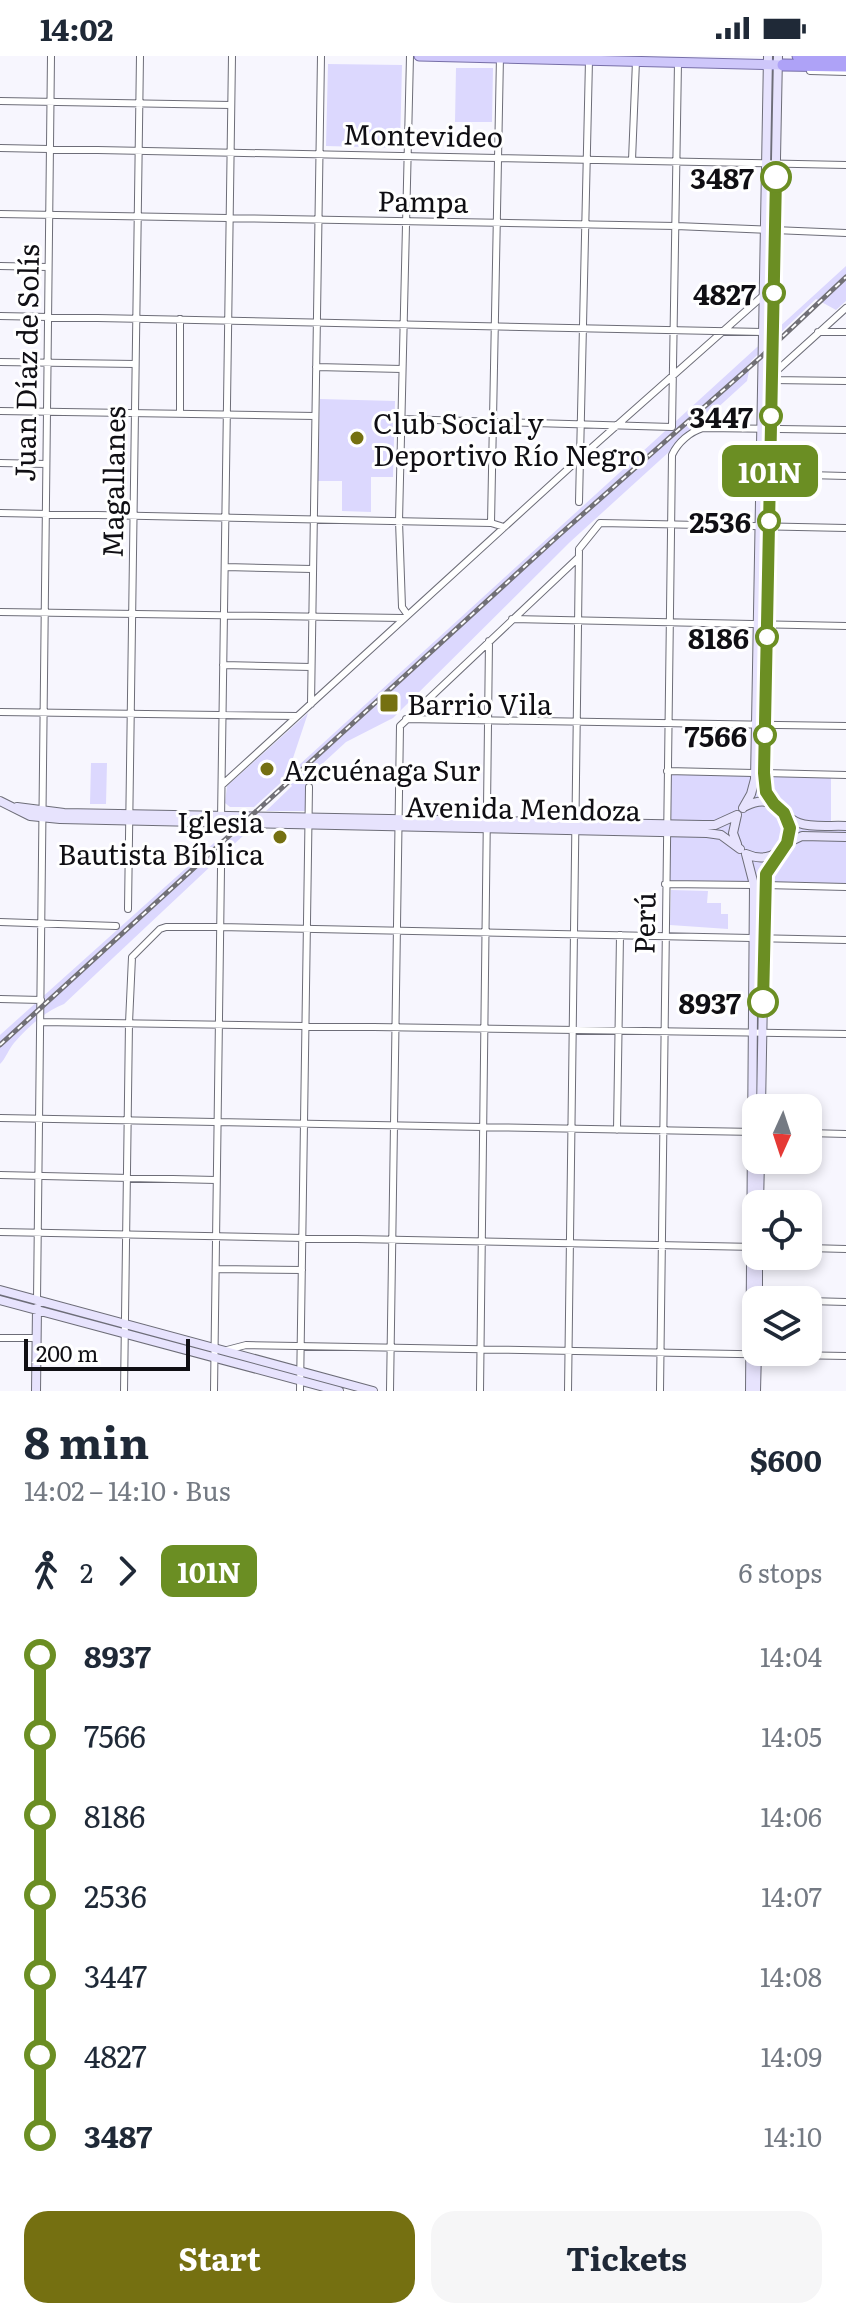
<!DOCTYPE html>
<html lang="en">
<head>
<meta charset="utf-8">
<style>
	:root { --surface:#fff; --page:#f6f6f7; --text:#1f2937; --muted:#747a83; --accent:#757011 }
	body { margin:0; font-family:Literata,serif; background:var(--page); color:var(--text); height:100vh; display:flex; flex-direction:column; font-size:30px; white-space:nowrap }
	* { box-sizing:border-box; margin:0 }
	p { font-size:26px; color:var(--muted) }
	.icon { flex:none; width:44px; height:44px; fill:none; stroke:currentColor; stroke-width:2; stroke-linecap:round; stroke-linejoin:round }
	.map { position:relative; height:1335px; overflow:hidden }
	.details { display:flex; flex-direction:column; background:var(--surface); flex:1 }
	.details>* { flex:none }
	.badge { padding:0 16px; border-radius:12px; font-size:28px; line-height:52px }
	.needle { width:52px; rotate:183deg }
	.fabs { position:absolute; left:742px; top:1038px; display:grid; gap:16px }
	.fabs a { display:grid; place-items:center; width:80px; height:80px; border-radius:16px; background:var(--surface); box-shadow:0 4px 12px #0003; font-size:40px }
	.scale { position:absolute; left:24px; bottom:20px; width:166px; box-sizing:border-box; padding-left:8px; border:4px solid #100f14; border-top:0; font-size:22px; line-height:28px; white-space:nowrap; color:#100f14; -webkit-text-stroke:6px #fff; paint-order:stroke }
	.map>.badge { position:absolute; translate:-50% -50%; box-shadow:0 0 0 4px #fff }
	.legs { display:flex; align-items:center; gap:12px; height:88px; padding:0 24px; font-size:26px }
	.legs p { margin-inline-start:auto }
	.overview { display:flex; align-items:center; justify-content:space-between; height:136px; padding:0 24px }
	h1 { font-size:44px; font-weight:700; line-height:60px }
	.cta { display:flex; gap:16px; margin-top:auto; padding:16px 24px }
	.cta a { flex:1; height:92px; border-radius:24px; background:var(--accent); color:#fff; font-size:32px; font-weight:700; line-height:92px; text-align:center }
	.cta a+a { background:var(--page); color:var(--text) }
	ul { padding:0 24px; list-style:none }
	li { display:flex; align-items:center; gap:28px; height:80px; font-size:30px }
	li i { display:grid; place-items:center; width:12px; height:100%; margin:0 10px; background:currentColor }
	li i::after { content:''; width:20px; height:20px; margin:-10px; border:6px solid; border-radius:50%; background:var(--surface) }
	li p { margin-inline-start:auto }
	li:first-child i { background:linear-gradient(#0000 50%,currentColor 0) }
	li:last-child i { background:linear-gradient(currentColor 50%,#0000 0) }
	.status { display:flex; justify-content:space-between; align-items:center; height:56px; padding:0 40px; background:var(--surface); direction:ltr }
	.status svg { height:22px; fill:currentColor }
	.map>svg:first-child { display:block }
</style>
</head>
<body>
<div class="status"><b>14:02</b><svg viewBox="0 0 49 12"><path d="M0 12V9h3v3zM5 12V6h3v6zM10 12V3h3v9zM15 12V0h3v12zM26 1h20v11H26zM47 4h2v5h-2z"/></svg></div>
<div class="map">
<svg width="846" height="1335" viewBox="0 0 846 1335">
	<rect width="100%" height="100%" fill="#f7f6fe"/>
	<path fill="#dcd8fe" d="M328,8L402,9L400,92L326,90Z
		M456,12H493L492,66H455Z
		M846,210V245L836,254L816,243L751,305L747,325L570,486L393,662L346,686L309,720L306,755H266L292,730L286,722L254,751H230L225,747L227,730L308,657L287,720Z
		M320,343L395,345L393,421H371V456L342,455V425H318Z
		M91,707H107L106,748H90Z
		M667,715L831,719V769L846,770V831L665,828Z
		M246,777L64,948C45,955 27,972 14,987C8,994 6,1002 0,1008V979L214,787Z
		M671,834L708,835L707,847H721V858H728V873L670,869Z"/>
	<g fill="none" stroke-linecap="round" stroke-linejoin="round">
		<g stroke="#6d6d78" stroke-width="8">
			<path id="street" d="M810,15L846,16
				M0,45L231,49
				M0,92L846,109
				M632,104L636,5
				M0,158L676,170L846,177
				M0,210L48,211
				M0,260L763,276
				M180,263V358
				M818,276H846
				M0,306L135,308
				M316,311L402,313
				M772,319L846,252
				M772,324L846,325
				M0,355L315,360
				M401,363L672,371L678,6
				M0,407L46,408
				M770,418L846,420
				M579,446L589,4
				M0,457L491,467L504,471
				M491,467L500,0
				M225,511L312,513
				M0,556L403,562
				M407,558L402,551L399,465L410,0
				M512,563L846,570
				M223,609L311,611
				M311,648L321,0
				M0,656L297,660
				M406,663L846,670
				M667,715L754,717
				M764,717L846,719
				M222,729L580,402L774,230
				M221,764L232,0
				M665,828L754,829
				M765,829L846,831
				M128,853L140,0
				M0,866L116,870
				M0,943L41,944
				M41,966L846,978
				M0,1062L756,1076
				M617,1074L620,879
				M808,1077L846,1078
				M0,1119L216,1124
				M0,1176L756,1191
				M808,1192L846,1193
				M216,1213L302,1214
				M37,1244L51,0
				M808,1245L846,1246
				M0,1282H37
				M223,1295L246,1289L846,1300
				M124,1335L129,967L132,901L160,873L166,871H219L846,884
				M214,1335L221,812
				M300,1335L309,731
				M390,1335L400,670L578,502
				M480,1335L489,585
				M568,1335L579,493L600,467L846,472
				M660,1335L672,399C678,386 690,376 703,372L846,374"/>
		</g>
		<g stroke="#6d6d78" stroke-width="10">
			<path id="secondary" d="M0,745L30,760L60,763L707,777L721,779L740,793
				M774,748L766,736L764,717L778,0
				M746,750C775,736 777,759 799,767C813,772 832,769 846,770
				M17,751L64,757L703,769H715L737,759
				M743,752L751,738L755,723L768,0
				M737,759L733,777L737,788
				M787,787L802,780L846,781
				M746,798L754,829L750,1335
				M746,798C775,811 800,784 784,757
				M761,1052L765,829L766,818L779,797
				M759,1148L760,1104
				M0,1234L373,1335
				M0,1244L339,1335
				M758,1244V1200
				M36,1335L37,1252
				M756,1335L757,1296"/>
		</g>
		<g stroke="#776fa8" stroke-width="11">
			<path id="primary" d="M419,0L783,9"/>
		</g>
		<g stroke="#776fa8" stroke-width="13">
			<path id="highway" d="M798,0L846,1
				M783,9L846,10"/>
		</g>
		<use href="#street" stroke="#fff" stroke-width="6"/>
		<use href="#secondary" stroke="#e7e3fd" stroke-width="8"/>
		<use href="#primary" stroke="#cec7fa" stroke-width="9"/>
		<use href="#highway" stroke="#aea2f7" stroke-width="11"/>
		<g stroke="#717076" stroke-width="5">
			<path id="rail" d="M0,989L558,480L762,300L846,221"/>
		</g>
		<use href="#rail" stroke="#fff" stroke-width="2" stroke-dasharray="6" stroke-linecap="butt"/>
	</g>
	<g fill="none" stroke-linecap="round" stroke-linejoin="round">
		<g stroke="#fff" stroke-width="18">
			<path id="line-1" d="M763,946L766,818L787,787L790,772L784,757L774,748L766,736L764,717L776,121"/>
		</g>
		<use href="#line-1" stroke="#6b8e23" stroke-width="12"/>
	</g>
	<g fill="#fff" stroke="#6b8e23" stroke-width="4">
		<circle cx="776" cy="121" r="14"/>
		<circle cx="774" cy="237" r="10"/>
		<circle cx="771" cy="360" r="10"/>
		<circle cx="769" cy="465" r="10"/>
		<circle cx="767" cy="581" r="10"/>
		<circle cx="765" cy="679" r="10"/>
		<circle cx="763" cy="946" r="14"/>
	</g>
	<g fill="#757011" stroke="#fff" stroke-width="3">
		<circle cx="357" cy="382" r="8"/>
		<rect x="379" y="637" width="20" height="20" rx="4"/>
		<circle cx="267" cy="713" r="8"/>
		<circle cx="280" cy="781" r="8"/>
	</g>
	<g text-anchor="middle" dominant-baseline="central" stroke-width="6" stroke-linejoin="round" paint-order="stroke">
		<g font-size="28" fill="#100f14" stroke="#fff">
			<text transform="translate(423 78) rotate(1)">Montevideo</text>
			<text transform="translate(423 144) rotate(1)">Pampa</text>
			<text transform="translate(25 307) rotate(-89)">Juan Díaz de Solís</text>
			<text transform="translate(112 426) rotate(-89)">Magallanes</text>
			<text transform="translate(523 751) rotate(1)">Avenida Mendoza</text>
			<text transform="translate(643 867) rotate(-89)">Perú</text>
		</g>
		<g font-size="28" font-weight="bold" fill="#100f14" stroke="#fff" text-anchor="end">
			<text x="754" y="121">3487</text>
			<text x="756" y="237">4827</text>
			<text x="753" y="360">3447</text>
			<text x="751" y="465">2536</text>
			<text x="749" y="581">8186</text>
			<text x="747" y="679">7566</text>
			<text x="741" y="946">8937</text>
		</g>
		<g font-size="28" fill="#100f14" stroke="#fff" text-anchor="start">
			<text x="373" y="366">Club Social y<tspan x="373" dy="32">Deportivo Río Negro</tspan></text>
			<text x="407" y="647">Barrio Vila</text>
			<text x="283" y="713">Azcuénaga Sur</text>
			<text x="264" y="765" text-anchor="end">Iglesia<tspan x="264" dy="32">Bautista Bíblica</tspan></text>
		</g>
	</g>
</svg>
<div class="fabs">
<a><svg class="needle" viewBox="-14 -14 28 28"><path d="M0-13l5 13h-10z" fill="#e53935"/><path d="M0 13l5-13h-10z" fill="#747a83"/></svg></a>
<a><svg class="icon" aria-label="locate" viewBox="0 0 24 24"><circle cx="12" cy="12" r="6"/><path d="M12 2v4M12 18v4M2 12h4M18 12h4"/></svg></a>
<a><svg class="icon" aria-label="layers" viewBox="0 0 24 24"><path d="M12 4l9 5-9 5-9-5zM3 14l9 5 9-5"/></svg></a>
</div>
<div class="scale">200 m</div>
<b class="badge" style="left:770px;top:415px;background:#6b8e23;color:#fff">101N</b>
</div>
<section class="details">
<div class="overview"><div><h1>8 min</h1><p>14:02 – 14:10 · Bus</p></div><b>$600</b></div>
<div class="legs"><svg class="icon" aria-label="walk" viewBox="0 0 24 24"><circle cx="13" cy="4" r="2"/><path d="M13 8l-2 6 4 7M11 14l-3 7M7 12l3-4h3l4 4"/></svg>2<svg class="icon" aria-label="forward" viewBox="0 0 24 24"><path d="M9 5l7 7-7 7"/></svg><b class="badge" style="background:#6b8e23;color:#fff">101N</b><p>6 stops</p></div>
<ul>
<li><i style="color:#6b8e23"></i><b>8937</b><p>14:04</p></li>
<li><i style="color:#6b8e23"></i><span>7566</span><p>14:05</p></li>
<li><i style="color:#6b8e23"></i><span>8186</span><p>14:06</p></li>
<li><i style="color:#6b8e23"></i><span>2536</span><p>14:07</p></li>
<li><i style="color:#6b8e23"></i><span>3447</span><p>14:08</p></li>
<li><i style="color:#6b8e23"></i><span>4827</span><p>14:09</p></li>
<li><i style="color:#6b8e23"></i><b>3487</b><p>14:10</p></li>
</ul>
<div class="cta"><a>Start</a><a>Tickets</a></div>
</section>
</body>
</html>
